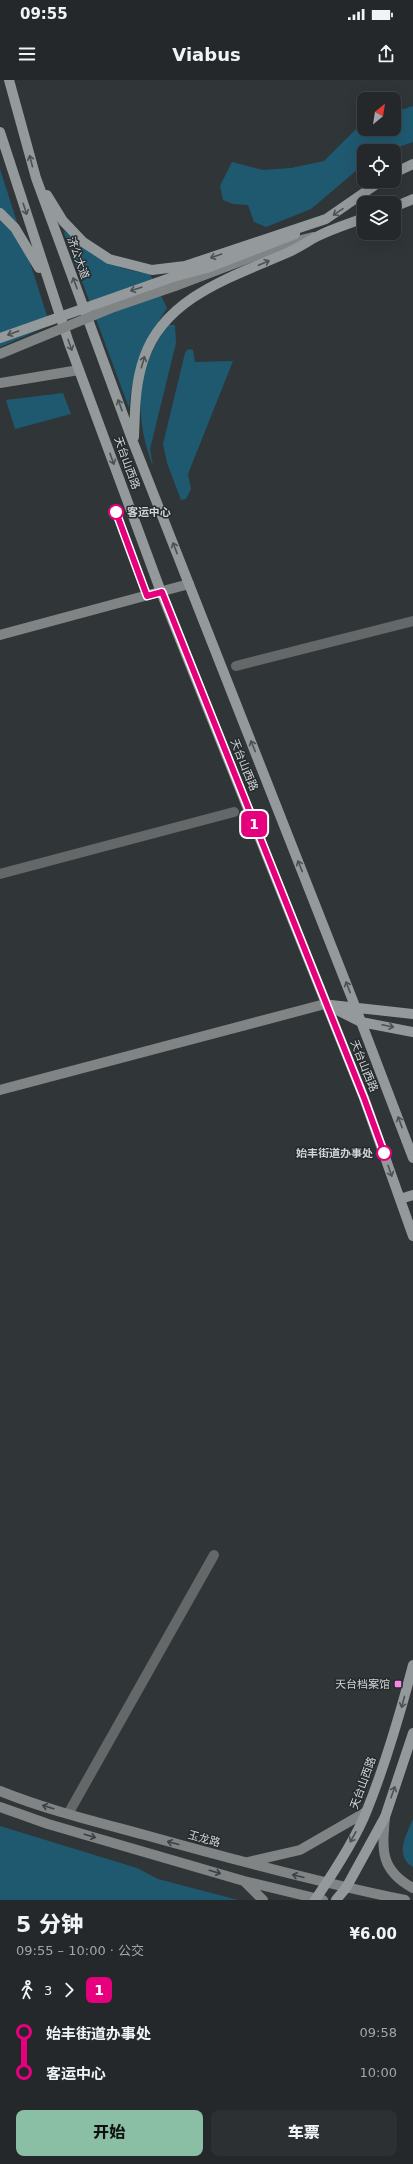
<!DOCTYPE html>
<html lang="zh">
<head>
<meta charset="utf-8">
<style>
	:root { --surface:#24282a; --page:#2c3032; --text:#f1f3f6; --muted:#a3a6a8; --line:#414447; --accent:#8abfa5 }
	body { margin:0; font-family:"DejaVu Sans","Noto Sans SC",sans-serif; background:var(--page); color:var(--text); height:100vh; display:flex; flex-direction:column; font-size:15px; white-space:nowrap }
	* { box-sizing:border-box; margin:0 }
	p { font-size:13px; color:var(--muted) }
	.icon { flex:none; width:22px; height:22px; fill:none; stroke:currentColor; stroke-width:2; stroke-linecap:round; stroke-linejoin:round }
	.map { position:relative; height:1820px; overflow:hidden }
	.panel { display:flex; flex-direction:column; background:var(--surface); flex:1 }
	.panel>* { flex:none }
	.badge { padding:0 8px; border-radius:6px; font-size:14px; line-height:26px }
	.needle { width:26px; rotate:30deg }
	.buttons { position:absolute; left:357px; top:12px; display:grid; gap:8px }
	.buttons a { display:grid; place-items:center; width:44px; height:44px; border-radius:8px; background:var(--surface); box-shadow:0 4px 16px #0002,0 0 0 1px var(--line); font-size:20px }
	.map>.badge { position:absolute; translate:-50% -50%; box-shadow:0 0 0 2px #fff }
	.legs { display:flex; align-items:center; gap:6px; height:44px; padding:0 16px; font-size:13px }
	.legs p { margin-inline-start:auto }
	.headline { display:flex; align-items:center; justify-content:space-between; height:68px; padding:0 16px }
	h1 { font-size:22px; font-weight:800; line-height:30px }
	.button { display:flex; gap:8px; margin-top:auto; padding:8px 16px }
	.button a { flex:1; height:46px; border-radius:8px; background:var(--accent); color:#111; font-size:16px; font-weight:800; line-height:46px; text-align:center }
	.button a+a { background:var(--page); color:var(--text) }
	ul { padding:0 16px; list-style:none }
	li { display:flex; align-items:center; gap:14px; height:40px; font-size:15px }
	li i { display:grid; place-items:center; width:6px; height:100%; margin:0 5px; background:currentColor }
	li i::after { content:''; width:10px; height:10px; margin:-5px; border:3px solid; border-radius:50%; background:var(--surface) }
	li p { margin-inline-start:auto }
	li:first-child i { background:linear-gradient(#0000 50%,currentColor 0) }
	li:last-child i { background:linear-gradient(currentColor 50%,#0000 0) }
	.status { display:flex; justify-content:space-between; align-items:center; height:28px; padding:0 20px; background:var(--surface); direction:ltr }
	.status svg { height:11px; fill:currentColor }
	header { display:flex; justify-content:space-between; align-items:center; height:52px; padding:0 16px; background:var(--surface); font-size:18px; font-weight:800 }
	.map>svg:first-child { display:block }
</style>
</head>
<body>
<div class="status"><b>09:55</b><svg viewBox="0 0 49 12"><path d="M0 12V9h3v3zM5 12V6h3v6zM10 12V3h3v9zM15 12V0h3v12zM26 1h20v11H26zM47 4h2v5h-2z"/></svg></div>
<header><svg class="icon" aria-label="menu" viewBox="0 0 24 24"><path d="M4 6h16M4 12h16M4 18h16"/></svg>Viabus<svg class="icon" aria-label="share" viewBox="0 0 24 24"><path d="M12 15V3M7 8l5-5 5 5M5 13v7h14v-7"/></svg></header>
<div class="map">
<svg width="413" height="1820" viewBox="0 0 413 1820">
	<rect width="100%" height="100%" fill="#303538"/>
	<path fill="#1f5970" d="M413,26V62L388,71H364V84L311,129L266,147L254,142L248,125L233,124L223,120L220,106L232,82L263,90L291,88L324,81L364,41V49H394V32Z
		M0,89L50,245L0,267Z
		M63,150C95,177 109,188 150,194L167,228C145,263 133,286 129,328Z
		M169,245H175L176,263L150,369L153,386C134,338 135,285 169,245Z
		M188,269L193,270L195,282L233,281L188,394L191,409L186,419L181,420L167,383L163,364L185,273Z
		M63,313L71,334L15,349L6,320Z
		M413,1739V1787C394,1776 406,1755 413,1739Z
		M0,1746L137,1788L158,1799L238,1820H0Z"/>
	<g fill="none" stroke-linecap="round" stroke-linejoin="round">
		<path stroke="#656868" stroke-width="10" d="M236,586L413,541
			M0,794L234,732
			M68,1734L214,1475"/>
		<path stroke="#808485" stroke-width="10" d="M175,206L289,163L313,157
			M0,303L79,290
			M0,555L189,504
			M0,1010L325,924
			M0,1711C47,1730 97,1742 145,1755C231,1779 317,1802 405,1820
			M0,1727L48,1744L244,1801L323,1820
			M385,1737C382,1770 380,1790 413,1808
			M248,1782L300,1770L366,1732
			M245,1802L263,1820"/>
		<path stroke="#949a9b" stroke-width="10" d="M9,0L36,98L133,362L355,926L413,1078
			M0,52L69,263L161,512L364,1018L413,1156
			M394,93L413,84
			M47,115L63,141L83,162L109,179L152,190L185,186L326,139L381,101
			M394,127L413,119
			M0,133L15,148L39,188
			M173,197L207,188L295,154
			M134,357C135,330 135,303 144,278C165,216 235,196 289,172C298,168 307,162 316,157C331,149 348,144 364,138
			M325,924L361,942L413,952
			M331,925L413,934
			M400,1119L413,1115
			M315,1820C332,1795 356,1759 367,1730C386,1683 400,1634 413,1585
			M336,1820L346,1808L385,1737L413,1653"/>
		<path stroke="#808485" stroke-width="10" d="M0,274L114,227L175,206"/>
		<path stroke="#949a9b" stroke-width="10" d="M0,258L173,197"/>
	</g>
	<defs><path id="oneway-shaft" d="M-6 0H5M1.5-3L5.5 0L1.5 3" fill="none" stroke-width="1.6" stroke-linecap="round" stroke-linejoin="round"/></defs>
	<g stroke="#4c5254">
		<use href="#oneway-shaft" transform="translate(31 81) rotate(-105)"/>
		<use href="#oneway-shaft" transform="translate(25 129) rotate(72)"/>
		<use href="#oneway-shaft" transform="translate(338 132) rotate(146)"/>
		<use href="#oneway-shaft" transform="translate(216 176) rotate(161)"/>
		<use href="#oneway-shaft" transform="translate(264 183) rotate(-23)"/>
		<use href="#oneway-shaft" transform="translate(75 203) rotate(-110)"/>
		<use href="#oneway-shaft" transform="translate(136 209) rotate(162)"/>
		<use href="#oneway-shaft" transform="translate(13 253) rotate(160)"/>
		<use href="#oneway-shaft" transform="translate(70 265) rotate(71)"/>
		<use href="#oneway-shaft" transform="translate(143 282) rotate(-74)"/>
		<use href="#oneway-shaft" transform="translate(120 325) rotate(-110)"/>
		<use href="#oneway-shaft" transform="translate(112 379) rotate(70)"/>
		<use href="#oneway-shaft" transform="translate(175 468) rotate(-111)"/>
		<use href="#oneway-shaft" transform="translate(253 666) rotate(-112)"/>
		<use href="#oneway-shaft" transform="translate(300 786) rotate(-112)"/>
		<use href="#oneway-shaft" transform="translate(348 907) rotate(-111)"/>
		<use href="#oneway-shaft" transform="translate(388 946) rotate(12)"/>
		<use href="#oneway-shaft" transform="translate(400 1042) rotate(-110)"/>
		<use href="#oneway-shaft" transform="translate(390 1091) rotate(71)"/>
		<use href="#oneway-shaft" transform="translate(403 1622) rotate(105)"/>
		<use href="#oneway-shaft" transform="translate(393 1712) rotate(-71)"/>
		<use href="#oneway-shaft" transform="translate(353 1757) rotate(119)"/>
	</g>
	<g stroke="#3c4143">
		<use href="#oneway-shaft" transform="translate(48 1727) rotate(-163)"/>
		<use href="#oneway-shaft" transform="translate(90 1756) rotate(16)"/>
		<use href="#oneway-shaft" transform="translate(173 1763) rotate(-165)"/>
		<use href="#oneway-shaft" transform="translate(215 1792) rotate(16)"/>
		<use href="#oneway-shaft" transform="translate(298 1796) rotate(-166)"/>
	</g>
	<g fill="none" stroke-linecap="round" stroke-linejoin="round">
		<g stroke="#fff" stroke-width="9">
			<path id="line-1" d="M116,432L147,516L162,512L364,1018L384,1073"/>
		</g>
		<use href="#line-1" stroke="#e6007e" stroke-width="6"/>
	</g>
	<g fill="#fff" stroke="#e6007e" stroke-width="2">
		<circle cx="116" cy="432" r="7"/>
		<circle cx="384" cy="1073" r="7"/>
	</g>
	<rect fill="#f987e8" stroke="#262b2d" stroke-width="1.5" x="394" y="1600" width="8" height="8" rx="2"/>
	<g text-anchor="middle" dominant-baseline="central" stroke-width="3" stroke-linejoin="round" paint-order="stroke">
		<g font-size="11" fill="#d1d4d6" stroke="#262b2d">
			<text transform="translate(78 178) rotate(70)">济公大道</text>
			<text transform="translate(127 383) rotate(70)">天台山西路</text>
			<text transform="translate(244 685) rotate(68)">天台山西路</text>
			<text transform="translate(364 986) rotate(68)">天台山西路</text>
			<text transform="translate(363 1703) rotate(-70)">天台山西路</text>
			<text transform="translate(204 1759) rotate(15)">玉龙路</text>
		</g>
		<g font-size="11" font-weight="bold" fill="#d1d4d6" stroke="#262b2d" text-anchor="start">
			<text x="127" y="432">客运中心</text>
			<text x="373" y="1073" text-anchor="end">始丰街道办事处</text>
		</g>
		<g font-size="11" fill="#d1d4d6" stroke="#262b2d" text-anchor="end">
			<text x="390" y="1604">天台档案馆</text>
		</g>
	</g>
</svg>
<div class="buttons">
<a><svg class="needle" viewBox="-14 -14 28 28"><path d="M0-13l5 13h-10z" fill="#e53935"/><path d="M0 13l5-13h-10z" fill="#a3a6a8"/></svg></a>
<a><svg class="icon" aria-label="locate" viewBox="0 0 24 24"><circle cx="12" cy="12" r="6"/><path d="M12 2v4M12 18v4M2 12h4M18 12h4"/></svg></a>
<a><svg class="icon" aria-label="layers" viewBox="0 0 24 24"><path d="M12 4l9 5-9 5-9-5zM3 14l9 5 9-5"/></svg></a>
</div>
<b class="badge" style="left:254px;top:744px;background:#e6007e;color:#fff">1</b>
</div>
<section class="panel">
<div class="headline"><div><h1>5 分钟</h1><p>09:55 – 10:00 · 公交</p></div><b>¥6.00</b></div>
<div class="legs"><svg class="icon" aria-label="walk" viewBox="0 0 24 24"><circle cx="13" cy="4" r="2"/><path d="M13 8l-2 6 4 7M11 14l-3 7M7 12l3-4h3l4 4"/></svg>3<svg class="icon" aria-label="forward" viewBox="0 0 24 24"><path d="M9 5l7 7-7 7"/></svg><b class="badge" style="background:#e6007e;color:#fff">1</b></div>
<ul>
<li><i style="color:#e6007e"></i><b>始丰街道办事处</b><p>09:58</p></li>
<li><i style="color:#e6007e"></i><b>客运中心</b><p>10:00</p></li>
</ul>
<div class="button"><a>开始</a><a>车票</a></div>
</section>
</body>
</html>
